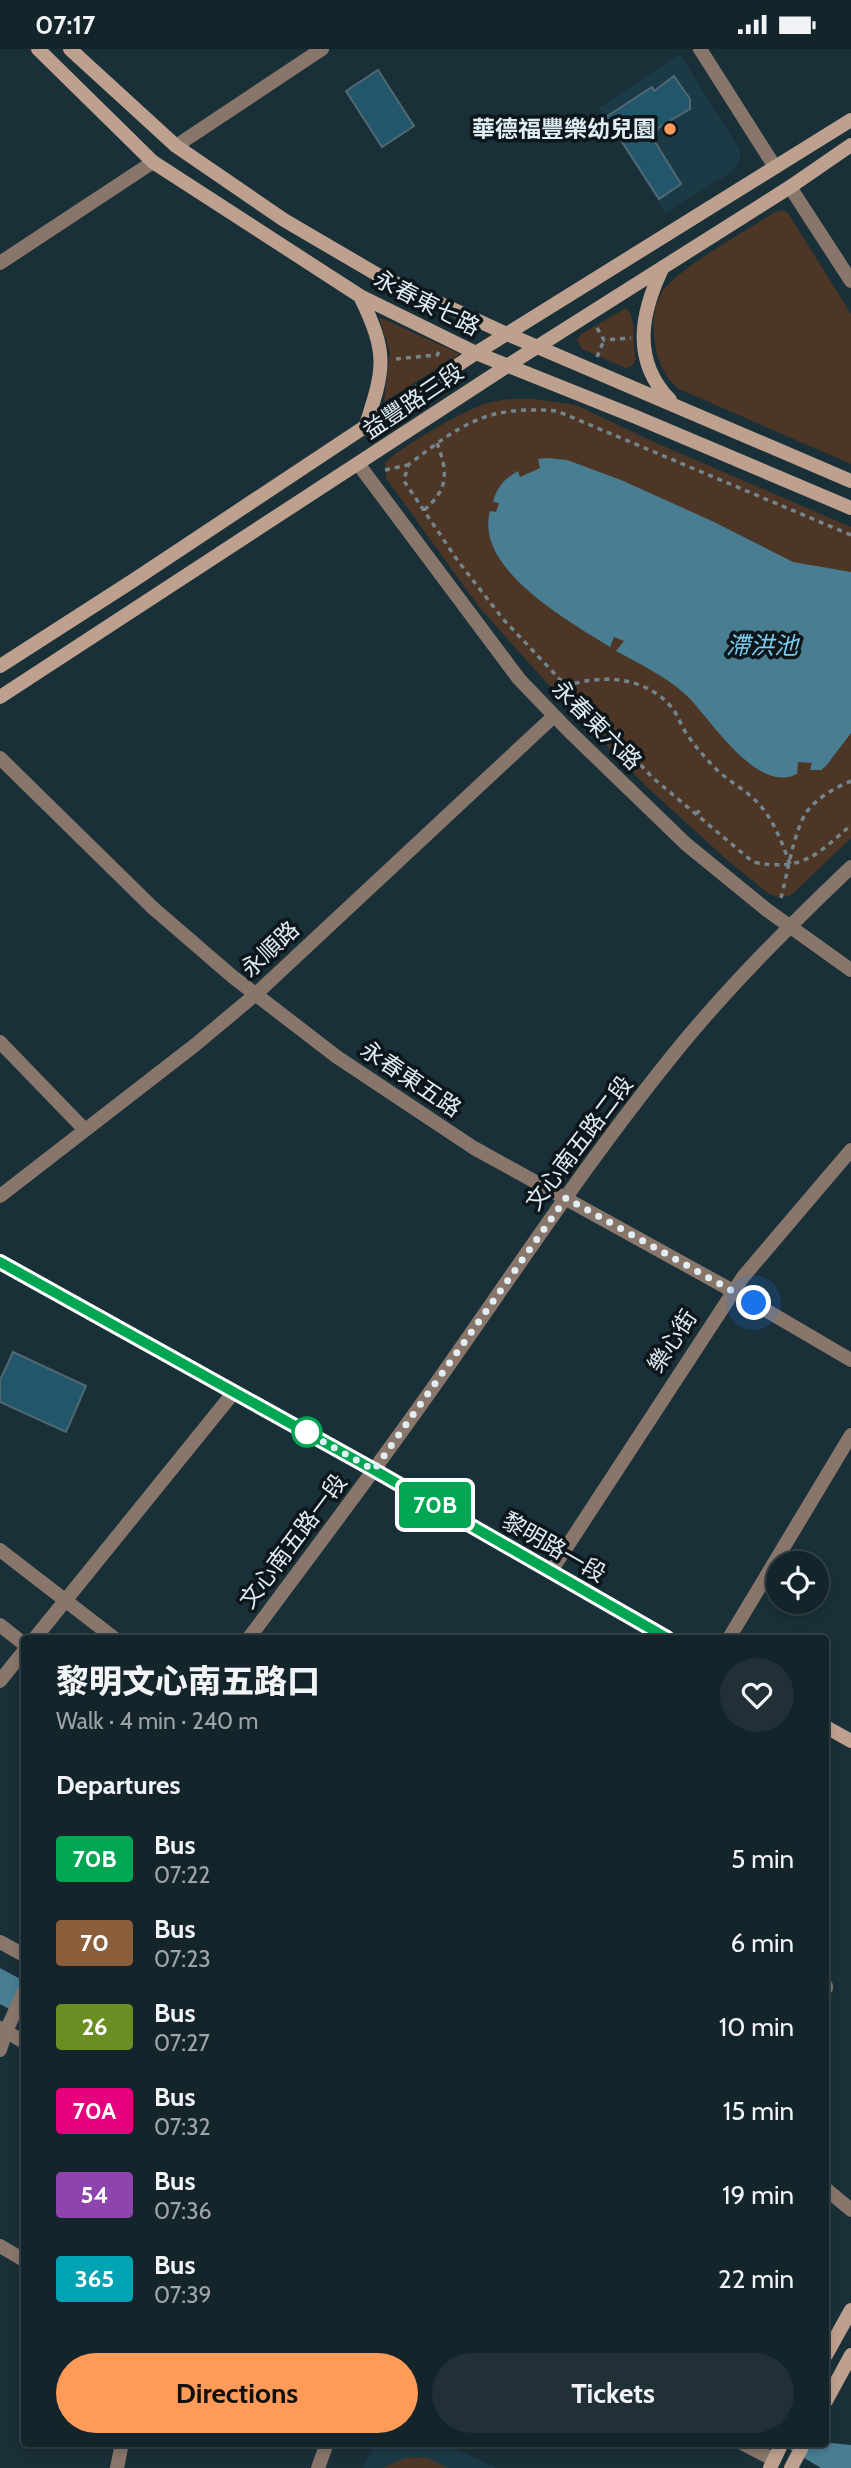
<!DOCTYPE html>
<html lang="en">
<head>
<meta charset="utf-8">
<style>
	:root { --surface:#14242b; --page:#213037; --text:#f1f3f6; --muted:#9da4a9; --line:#334147; --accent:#fe9b59 }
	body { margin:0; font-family:Cabin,"Noto Sans TC",sans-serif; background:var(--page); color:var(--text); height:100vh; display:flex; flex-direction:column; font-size:26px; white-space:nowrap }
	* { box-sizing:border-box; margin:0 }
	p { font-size:23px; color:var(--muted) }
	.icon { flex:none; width:38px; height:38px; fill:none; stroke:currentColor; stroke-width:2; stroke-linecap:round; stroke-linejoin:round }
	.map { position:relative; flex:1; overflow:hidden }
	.details { position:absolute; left:21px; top:1586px; width:808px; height:812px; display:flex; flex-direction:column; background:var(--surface); border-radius:7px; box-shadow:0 4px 10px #0003,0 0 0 2px var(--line) }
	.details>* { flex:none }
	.badge { padding:0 14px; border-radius:5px; font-size:24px; line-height:46px }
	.buttons { position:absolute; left:766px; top:1502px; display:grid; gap:14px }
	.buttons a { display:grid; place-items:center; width:63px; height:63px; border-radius:50%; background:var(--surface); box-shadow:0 4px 10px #0003,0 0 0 2px var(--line); font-size:35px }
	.you { position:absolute; width:35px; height:35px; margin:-18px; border:5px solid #fff; border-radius:50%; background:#1a73e8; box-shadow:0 0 0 10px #1a73e833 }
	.map>.badge { position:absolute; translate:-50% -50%; box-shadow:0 0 0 4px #fff }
	h2 { padding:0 35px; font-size:26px; line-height:63px }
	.round { display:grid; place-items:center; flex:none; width:74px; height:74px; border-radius:37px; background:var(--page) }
	.overview { display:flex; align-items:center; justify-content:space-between; height:119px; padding:0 35px }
	h1 { font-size:33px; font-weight:800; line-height:52px }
	.button { display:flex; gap:14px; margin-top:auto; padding:14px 35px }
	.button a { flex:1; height:80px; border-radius:42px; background:var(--accent); color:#111; font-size:28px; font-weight:800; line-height:80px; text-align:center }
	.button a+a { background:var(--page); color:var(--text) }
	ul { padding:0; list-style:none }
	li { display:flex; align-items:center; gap:21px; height:84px; padding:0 35px }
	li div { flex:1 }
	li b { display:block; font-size:26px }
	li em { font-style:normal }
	li .badge { min-width:77px; font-weight:700; text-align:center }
	.status { display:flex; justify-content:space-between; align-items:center; height:49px; padding:0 35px; background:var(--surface); direction:ltr }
	.status svg { height:19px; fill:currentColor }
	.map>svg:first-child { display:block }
</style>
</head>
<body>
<div class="status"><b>07:17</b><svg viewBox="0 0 49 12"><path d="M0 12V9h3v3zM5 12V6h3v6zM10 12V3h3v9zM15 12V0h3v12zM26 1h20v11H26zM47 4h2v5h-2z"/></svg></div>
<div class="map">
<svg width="851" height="2419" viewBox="0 0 851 2419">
	<rect width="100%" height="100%" fill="#1a3039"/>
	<path fill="#1c3a46" d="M680,5L740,101V108L737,117L731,123L665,164L599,59Z
		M376,2394H444L496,2419H363Z"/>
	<path fill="#4e3626" d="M782,161L788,164L851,265V415L679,340C664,328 657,311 655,293C652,276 653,261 661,245C673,222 749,180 775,163Z
		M626,259C637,267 632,295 636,310L632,317L626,319L582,300L577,291L581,285Z
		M379,268L460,305L384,353L390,303Z
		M510,350H533L576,356L654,393L851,478V789L790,847L777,848L768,844L726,810L647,738L556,644L479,558L386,429L385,414C397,400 469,358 488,354C495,352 502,351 510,350Z
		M414,2408L427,2409L448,2419H383L403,2410Z"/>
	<path fill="#497d92" d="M547,409L567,411L621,431L712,472L793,513L851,523V684L826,717L821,721H810L812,714L798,713L797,725C756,746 710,668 685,645C665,627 640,615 616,602L624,592L614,588L610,598C569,572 474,520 490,462L496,463L499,454L493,453C497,438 505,429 518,422L520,428L540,419L538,410Z
		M0,1919L24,1932V1968L0,1955Z
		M826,2390L831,2394L851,2396V2419H821L779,2394H826Z"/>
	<path fill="#22566b" stroke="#516872" stroke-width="2" d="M378,21L414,77L382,98L346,42Z
		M674,27L690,50V60L658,79L655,93L681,135L659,150L606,68L652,38L654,42Z
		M13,1303L86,1337L66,1383L0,1353V1331Z"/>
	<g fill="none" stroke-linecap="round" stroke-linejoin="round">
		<path stroke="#73858c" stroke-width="3.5" stroke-dasharray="5 5" stroke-linecap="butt" d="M597,279L604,291L631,289
			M597,308L604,291
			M396,310L437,306L439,303
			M385,421L408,416
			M424,461C449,440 448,423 437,394
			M851,486L557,362C486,356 462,375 408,416L404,432L458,512L503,570L653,729L753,813C802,823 817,806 851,776
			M565,637C603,625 646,627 673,660C678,667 681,676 686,684C694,696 703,706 713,717C726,731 745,740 758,754C774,771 782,794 790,815
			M579,668L588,660
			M616,690L624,682
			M696,765L703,758
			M781,849C787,826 794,782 806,764C815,750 836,738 851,732"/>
		<path stroke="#89766b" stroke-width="14" d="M700,0L775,118
			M176,97L322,0
			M790,138L851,232
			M0,214L153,113
			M359,416L519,630L567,680L686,795L767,861L851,921
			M0,709L153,859L233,928L337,1008L474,1099L733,1242L851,1311
			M0,993L85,1081
			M0,1147L195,996L256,945L554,667
			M0,1501L114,1589
			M551,1522L743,1228L851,1101
			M0,1576L24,1595
			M35,1589L234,1343
			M249,1589C312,1504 376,1420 437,1333C518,1218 596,1099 686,990C737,929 793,873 851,818
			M729,1589L851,1386
			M0,1632L24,1602
			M0,1893L24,1906
			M826,1937V1939
			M0,1979L24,1993
			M0,2001L6,1982L24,1943
			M826,2140L851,2161
			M0,2197L24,2211
			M742,2394L774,2411
			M117,2419L122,2394
			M318,2419L327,2394"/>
		<path stroke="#bea08e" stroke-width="14" d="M38,0L153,113L360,247L476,304L636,368L851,459
			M70,0L176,97L284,171L378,226L507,285L851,432
			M663,218C641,263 631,311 670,351
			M360,247C388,305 385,318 365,379
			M0,617L134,531L476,304L851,71
			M0,648L507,317L790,138L851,96
			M0,1212L375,1421L668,1589
			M826,1678L851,1692
			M826,2306L851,2261
			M826,2352L851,2306
			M770,2419L782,2394
			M791,2419L804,2394"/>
	</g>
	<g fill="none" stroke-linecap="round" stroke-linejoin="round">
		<g stroke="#fff" stroke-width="16">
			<path id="line" d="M0,1213L374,1421L667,1589"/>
		</g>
		<use href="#line" stroke="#00a651" stroke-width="10"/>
		<path stroke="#e0edf3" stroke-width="7" stroke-dasharray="0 12.6" d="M307,1383L304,1382L374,1421L566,1149L754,1254"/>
	</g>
	<circle fill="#fe9b59" stroke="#0d161b" stroke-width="2.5" cx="670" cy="80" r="7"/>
	<circle fill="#fff" stroke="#00a651" stroke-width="3.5" cx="307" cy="1383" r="14"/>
	<g text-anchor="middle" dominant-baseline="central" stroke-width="7" stroke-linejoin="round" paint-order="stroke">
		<g font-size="23" font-weight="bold" fill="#e0edf3" stroke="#0d161b" text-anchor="end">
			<text x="656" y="80">華德福豐樂幼兒園</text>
		</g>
		<g font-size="23" fill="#e0edf3" stroke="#0d161b">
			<text transform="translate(427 254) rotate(27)">永春東七路</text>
			<text transform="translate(413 352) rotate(-34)">益豐路三段</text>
			<text transform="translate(597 676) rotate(45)">永春東六路</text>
			<text transform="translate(270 900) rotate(-43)">永順路</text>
			<text transform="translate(411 1030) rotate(34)">永春東五路</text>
			<text transform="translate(579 1094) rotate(-53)">文心南五路二段</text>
			<text transform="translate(672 1292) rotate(-57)">樂心街</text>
			<text transform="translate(293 1492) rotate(-53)">文心南五路一段</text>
			<text transform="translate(554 1498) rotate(30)">黎明路一段</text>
		</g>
		<g font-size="24" font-style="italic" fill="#7dd0f3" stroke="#0d161b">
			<text x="762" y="596">滯洪池</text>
		</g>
	</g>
</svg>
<div class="buttons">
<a><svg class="icon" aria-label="locate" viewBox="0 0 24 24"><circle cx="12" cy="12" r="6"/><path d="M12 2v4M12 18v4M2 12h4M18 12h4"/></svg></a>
</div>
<div class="you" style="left:754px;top:1254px"></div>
<b class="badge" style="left:435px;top:1456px;background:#00a651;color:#fff">70B</b>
<section class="details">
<div class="overview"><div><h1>黎明文心南五路口</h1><p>Walk · 4 min · 240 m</p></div><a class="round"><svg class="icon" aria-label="heart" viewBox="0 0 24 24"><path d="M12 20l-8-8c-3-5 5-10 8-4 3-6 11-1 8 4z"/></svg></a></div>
<h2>Departures</h2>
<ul>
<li><span class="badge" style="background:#00a651;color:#fff">70B</span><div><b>Bus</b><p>07:22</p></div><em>5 min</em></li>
<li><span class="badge" style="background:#8b5e3c;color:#fff">70</span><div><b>Bus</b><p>07:23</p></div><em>6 min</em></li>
<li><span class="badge" style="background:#6b8e23;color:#fff">26</span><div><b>Bus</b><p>07:27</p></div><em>10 min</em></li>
<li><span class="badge" style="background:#e6007e;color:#fff">70A</span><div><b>Bus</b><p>07:32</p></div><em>15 min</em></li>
<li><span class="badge" style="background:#8e44ad;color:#fff">54</span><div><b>Bus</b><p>07:36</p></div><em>19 min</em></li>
<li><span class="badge" style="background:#00a3b4;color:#fff">365</span><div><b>Bus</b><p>07:39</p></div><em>22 min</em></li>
</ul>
<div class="button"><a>Directions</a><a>Tickets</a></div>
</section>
</div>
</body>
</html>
